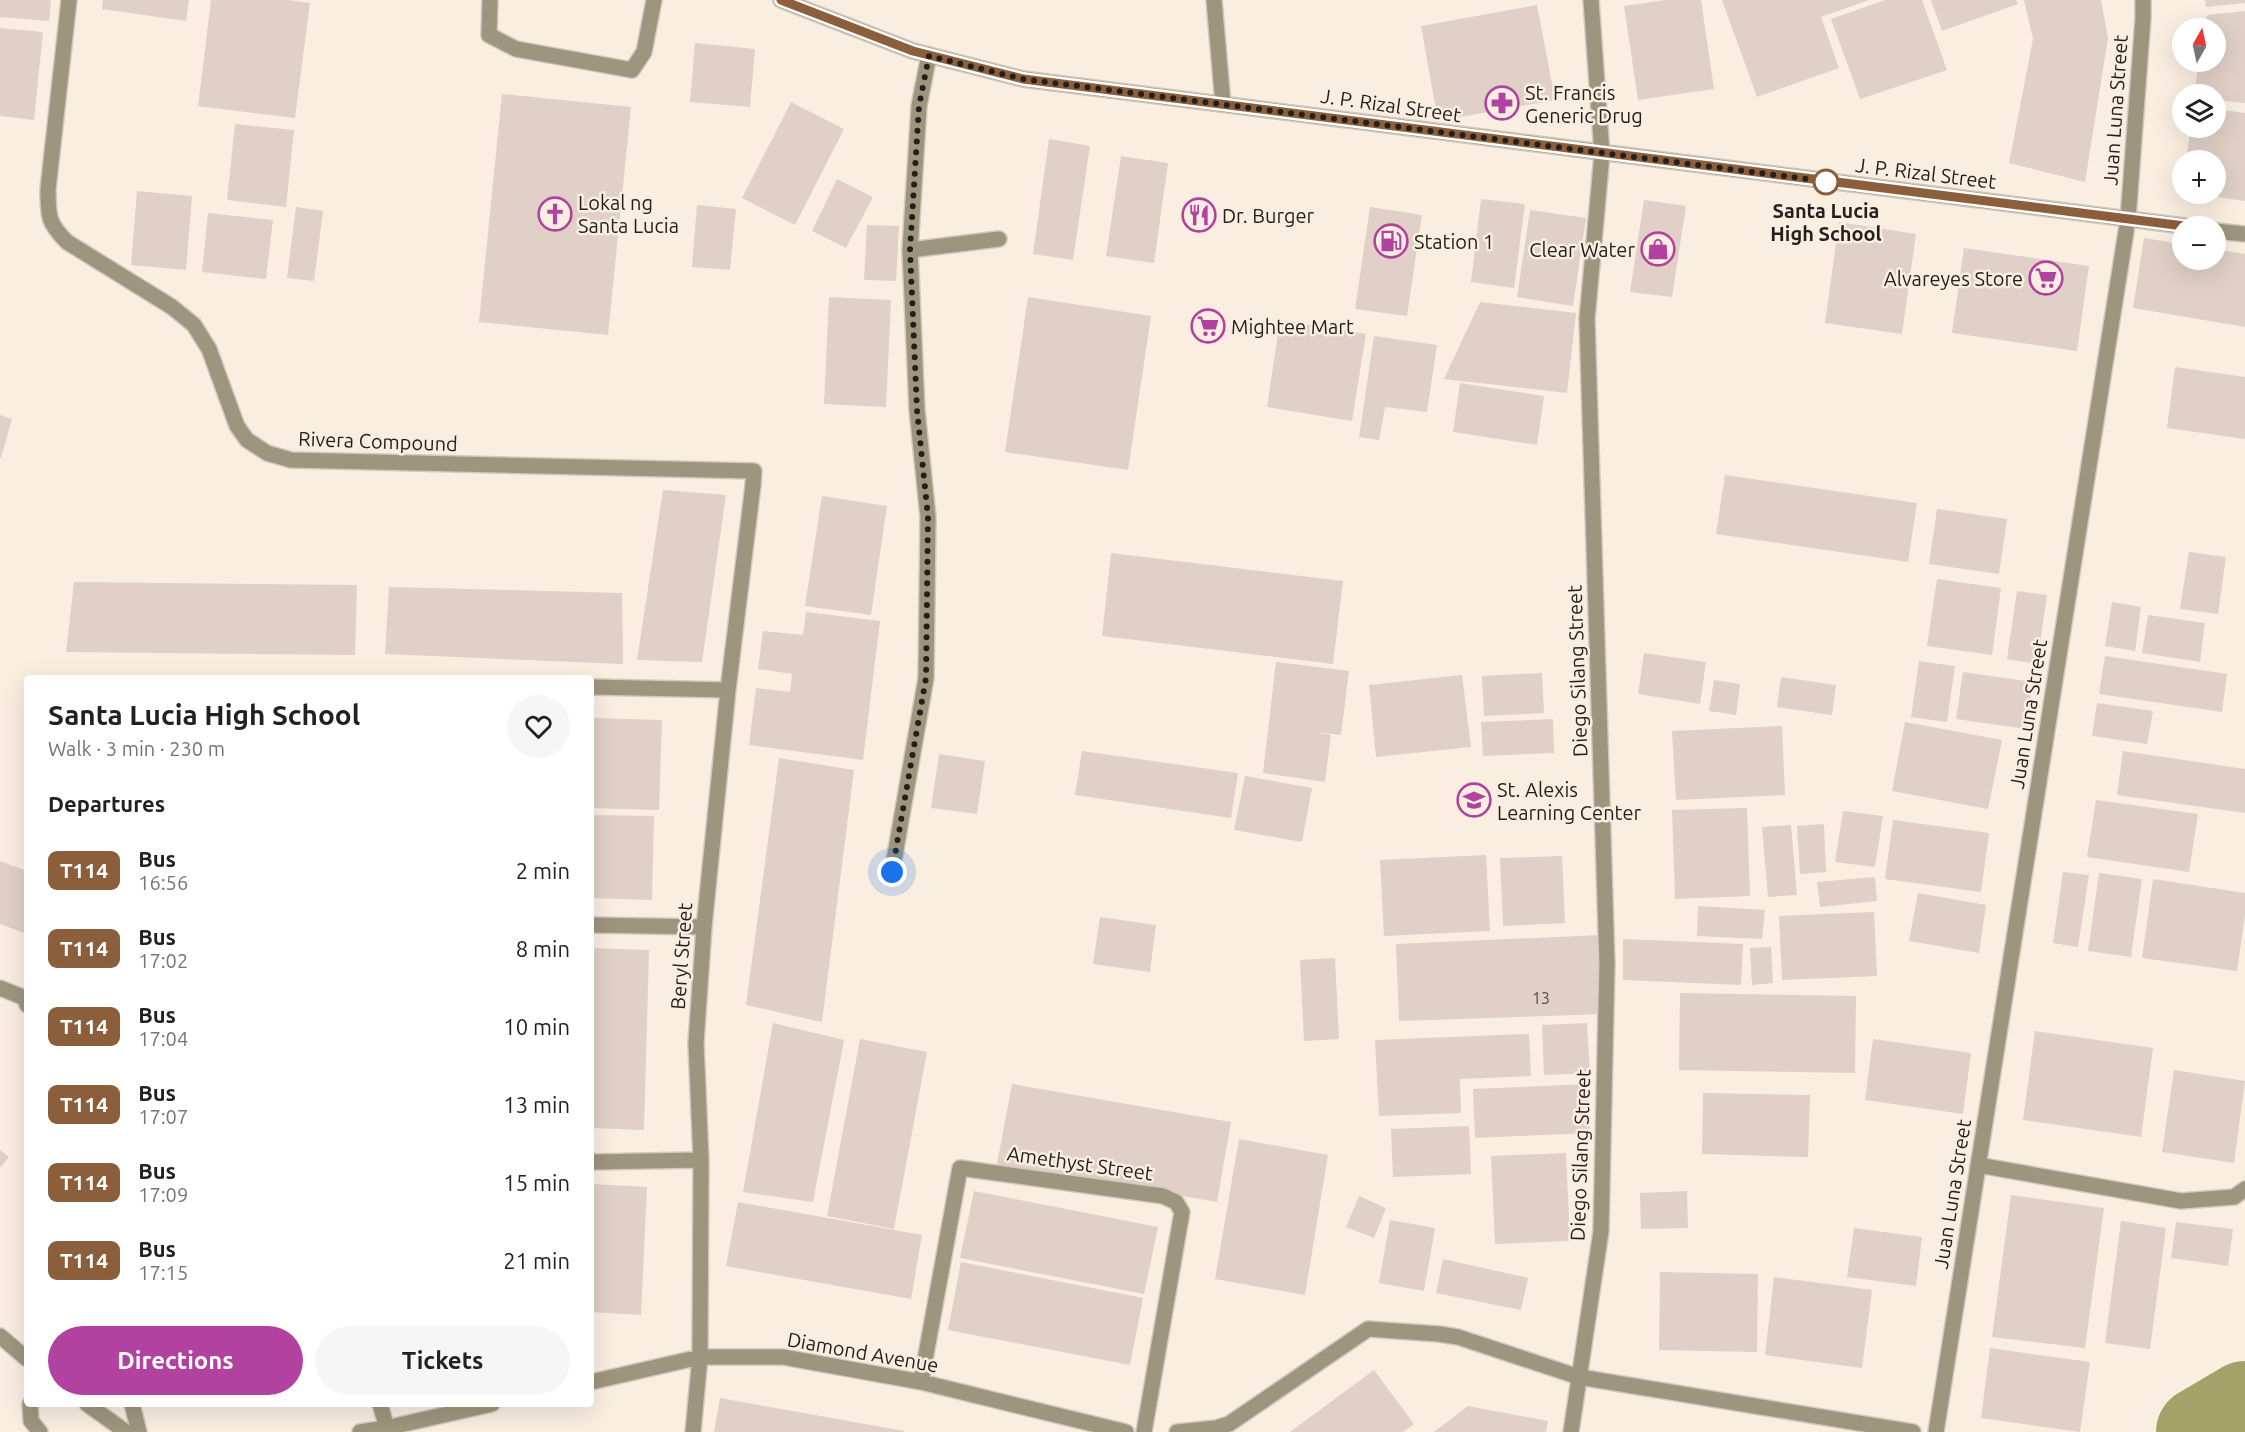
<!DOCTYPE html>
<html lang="en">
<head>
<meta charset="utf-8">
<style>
	:root { --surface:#fff; --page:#f6f6f6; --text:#202124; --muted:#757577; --accent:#b142a0 }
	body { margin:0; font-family:Ubuntu,sans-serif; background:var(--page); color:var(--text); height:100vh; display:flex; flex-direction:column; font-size:22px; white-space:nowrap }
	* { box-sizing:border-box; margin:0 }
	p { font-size:20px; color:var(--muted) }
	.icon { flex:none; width:33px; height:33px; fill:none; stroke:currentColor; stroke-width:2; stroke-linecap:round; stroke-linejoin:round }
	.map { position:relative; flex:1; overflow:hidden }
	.details { position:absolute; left:24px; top:675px; width:570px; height:732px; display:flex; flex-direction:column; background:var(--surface); border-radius:6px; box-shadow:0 6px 24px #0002 }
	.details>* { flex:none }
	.badge { padding:0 12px; border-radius:9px; font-size:21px; line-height:39px }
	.needle { width:39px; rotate:9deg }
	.tools { position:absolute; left:2172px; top:18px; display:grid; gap:12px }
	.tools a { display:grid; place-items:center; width:54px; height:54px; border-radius:50%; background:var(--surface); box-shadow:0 6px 24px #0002; font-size:30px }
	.you { position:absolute; width:30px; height:30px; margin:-15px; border:4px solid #fff; border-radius:50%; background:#1a73e8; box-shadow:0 0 0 9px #1a73e833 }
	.map>.badge { position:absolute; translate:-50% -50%; box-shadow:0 0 0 3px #fff }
	h2 { padding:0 24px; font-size:22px; line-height:54px }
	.round { display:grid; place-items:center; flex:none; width:63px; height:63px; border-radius:32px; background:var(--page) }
	.summary { display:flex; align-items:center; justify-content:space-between; height:102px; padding:0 24px }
	h1 { font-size:28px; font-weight:700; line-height:45px }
	.button { display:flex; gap:12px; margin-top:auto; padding:12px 24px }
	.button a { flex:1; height:69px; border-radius:36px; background:var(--accent); color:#fff; font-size:24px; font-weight:700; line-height:69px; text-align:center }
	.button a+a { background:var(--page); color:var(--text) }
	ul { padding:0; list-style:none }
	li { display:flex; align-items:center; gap:18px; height:78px; padding:0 24px }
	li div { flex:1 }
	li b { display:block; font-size:22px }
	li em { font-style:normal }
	li .badge { min-width:66px; font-weight:700; text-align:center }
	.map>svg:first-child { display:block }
</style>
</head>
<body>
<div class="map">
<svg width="2245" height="1432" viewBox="0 0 2245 1432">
	<rect width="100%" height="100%" fill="#faeee1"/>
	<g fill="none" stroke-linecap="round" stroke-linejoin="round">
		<path stroke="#a2a269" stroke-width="90" d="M2201,1432L2245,1406"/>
	</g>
	<path fill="#e0d0c7" d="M0,0H51L49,21L0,17Z
		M103,0H189L186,21L102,9Z
		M211,0H288L310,3L295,118L198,106Z
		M1666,0H1701L1714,89L1638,100L1624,6Z
		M1722,0H1869L1821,17L1839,68L1757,97Z
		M1885,0H1922L1947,70L1860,99L1831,19Z
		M1931,0H2016L2018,4L1942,31Z
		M2024,0H2101L2108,38L2085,182L2009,163L2033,39Z
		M2205,0H2245V3L2206,7Z
		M1537,5L1555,100L1438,121L1421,26Z
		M2245,11V103L2216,100V94H2194L2199,62H2216V28H2204L2207,15Z
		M0,28L43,32L34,120L0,116Z
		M695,43L755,49L750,107L690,102Z
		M502,94L631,107L608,335L479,322Z
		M791,102L844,129L795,225L742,198Z
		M2216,109L2245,113V201L2203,195L2216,194V160H2186L2191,128H2216Z
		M235,124L294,130L286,207L227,200Z
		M1049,139L1090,146L1073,260L1033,254Z
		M1121,156L1168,163L1154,263L1106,256Z
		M837,179L873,197L846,248L812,231Z
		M137,191L192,196L186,270L131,265Z
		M1481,199L1525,204L1514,288L1471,282Z
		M1644,200L1686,206L1672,297L1630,292Z
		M697,205L736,209L730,270L692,267Z
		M296,207L323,211L314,281L287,278Z
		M1370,207L1422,215L1407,316L1355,309Z
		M1530,210L1586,218L1573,306L1517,297Z
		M208,213L273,220L266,279L202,272Z
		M1839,222L1916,234L1902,334L1825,323Z
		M867,225L899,226L896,281L864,280Z
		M2144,238L2182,244V260H2216V249L2245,254V327L2133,308Z
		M1964,248L2089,266L2077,351L1952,333Z
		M829,297L891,300L886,407L824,404Z
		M1028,297L1151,316L1128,470L1005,452Z
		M1480,302L1576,313L1567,393L1444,379Z
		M1280,320L1366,334L1352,421L1267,407Z
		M1374,336L1437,345L1427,412L1385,407L1379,440L1359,437Z
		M2175,367L2245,377V439L2167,428Z
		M1460,383L1544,396L1537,445L1453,432Z
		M0,415L12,419L1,458H0Z
		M1725,475L1917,503L1908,562L1716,534Z
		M663,490L726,495L702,662L637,660Z
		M822,496L887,506L871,615L805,606Z
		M1937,509L2007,519L1999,574L1929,564Z
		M2189,552L2226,557L2218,614L2180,609Z
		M1111,553L1343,581L1333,664L1102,636Z
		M1937,579L2001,588L1992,655L1927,646Z
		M74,582L357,585L355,655L66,652Z
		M389,587L622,593L623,664L385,654Z
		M2017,591L2047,595L2037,664L2007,659Z
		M2112,602L2141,607L2135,651L2105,646Z
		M806,612L880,621L863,760L749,745L756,688L790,692L792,674L758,669L763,631L803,635Z
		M2148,615L2205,623L2200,662L2142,653Z
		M1644,653L1706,662L1700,704L1638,694Z
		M2105,656L2227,674L2222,712L2099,694Z
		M1919,661L1955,666L1947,722L1911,717Z
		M1276,662L1349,671L1341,735L1315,732L1331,735L1325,782L1263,773Z
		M1963,672L2033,682L2026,729L1956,719Z
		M1542,673L1544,713L1484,716L1482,676Z
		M1462,675L1471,747L1376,757L1369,685Z
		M1781,677L1836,685L1832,715L1777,707Z
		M1714,680L1740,684L1736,715L1709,711Z
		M2097,703L2153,711L2147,744L2092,736Z
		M594,718L662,720L659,810L591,808Z
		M1553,719L1554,753L1483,756L1481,722Z
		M1905,722L2002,740L1988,809L1892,791Z
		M1782,726L1785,795L1676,800L1672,731Z
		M1082,751L1238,773L1231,818L1075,795Z
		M2123,751L2245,769V813L2117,795Z
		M939,754L985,761L977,814L931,808Z
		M779,758L854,770L822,1022L746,1005Z
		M1245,776L1312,788L1302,842L1234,830Z
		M2096,800L2198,814L2189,872L2087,857Z
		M1747,808L1750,896L1675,899L1672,810Z
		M1843,811L1883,816L1875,867L1835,862Z
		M592,815L654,816L652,900L591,898Z
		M1893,820L1989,833L1981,892L1885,879Z
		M1824,824L1826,872L1800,874L1797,826Z
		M1791,825L1797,895L1768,897L1762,827Z
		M1486,855L1490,931L1384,936L1380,860Z
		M1562,856L1565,923L1503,926L1500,858Z
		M0,861L27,871V934L0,924Z
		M2063,872L2089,875L2078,947L2053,943Z
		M2099,873L2142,879L2131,957L2088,951Z
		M1875,877L1877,901L1820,907L1817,882Z
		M2153,879L2245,893V915L2237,971L2142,958Z
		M1918,893L1986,905L1979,953L1909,941Z
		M1698,906L1765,910L1762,939L1697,936Z
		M1874,912L1877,976L1782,980L1779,916Z
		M1100,917L1156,925L1150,972L1093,964Z
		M1601,935L1604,1014L1399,1021L1396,944Z
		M1623,939L1743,944L1741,985L1623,980Z
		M1771,947L1773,983L1752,985L1750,948Z
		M591,948L649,950L644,1130L591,1128Z
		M1335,958L1339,1039L1304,1041L1300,960Z
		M1680,993L1856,996L1855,1073L1679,1070Z
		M773,1023L844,1040L813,1202L743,1192Z
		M1587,1023L1590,1073L1544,1075L1542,1025Z
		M2035,1031L2153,1048L2141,1137L2023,1120Z
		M1529,1034L1531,1076L1460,1079L1461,1113L1379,1116L1375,1040Z
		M860,1039L927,1052L894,1229L827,1216Z
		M1873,1039L1971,1053L1963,1114L1865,1100Z
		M2174,1070L2245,1081L2234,1163L2162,1152Z
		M1012,1084L1231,1122L1217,1202L997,1164Z
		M1588,1084L1590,1133L1475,1138L1473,1089Z
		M1703,1093L1810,1095L1808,1157L1702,1154Z
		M1469,1126L1471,1174L1393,1177L1391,1129Z
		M1239,1139L1328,1155L1305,1295L1215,1279Z
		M0,1150L9,1157L0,1168Z
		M1566,1153L1570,1241L1495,1244L1491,1156Z
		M591,1184L647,1187L641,1315L591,1312Z
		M974,1191L1158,1227L1144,1294L960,1258Z
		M1687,1191L1688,1228L1641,1229L1640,1193Z
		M2011,1195L2104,1208L2085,1348L1992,1337Z
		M1359,1196L1386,1208L1374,1238L1346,1227Z
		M738,1202L922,1235L911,1299L726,1266Z
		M1390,1220L1435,1228L1424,1291L1379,1283Z
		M2121,1221L2166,1228L2150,1349L2105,1343Z
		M2176,1222L2233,1229L2228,1266L2171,1258Z
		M1854,1228L1922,1237L1916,1286L1847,1277Z
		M1443,1259L1528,1278L1521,1310L1436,1293Z
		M961,1262L1143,1298L1130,1365L948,1330Z
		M1660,1272L1758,1274L1757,1352L1659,1350Z
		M1774,1277L1872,1290L1862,1368L1765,1355Z
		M1990,1348L2090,1362L2080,1432L1981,1418Z
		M1374,1370L1414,1424L1403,1432H1290Z
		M720,1398L904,1431V1432H714Z
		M1468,1406L1548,1421L1546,1432H1434Z"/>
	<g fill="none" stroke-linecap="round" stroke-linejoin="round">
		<g stroke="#d3c9bd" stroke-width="18">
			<path id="service" d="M69,0L48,189C48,216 48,223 67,242L172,307L194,325L209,349L237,426L247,440L267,453L291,460L754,471L753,485
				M490,0L489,35L516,49L632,70L644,52L654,0
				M910,250L999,239
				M892,872L926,678L928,517L917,410L910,250L919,106L929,55
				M30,1404L31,1421L40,1432"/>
		</g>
		<g stroke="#d3c9bd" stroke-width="18">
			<path id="minor" d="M1214,0L1223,104
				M1591,0L1602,154
				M591,687L728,690
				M591,925L704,927
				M0,988L25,998L27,1005
				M591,1162L701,1160
				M1978,1165L2181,1201L2234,1197L2245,1189
				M0,1336L27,1359
				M591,1382L700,1357H783L921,1382L1126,1432
				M921,1382L960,1168L1163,1196L1176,1202L1182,1212L1144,1432
				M87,1404L126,1432
				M132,1404L139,1432
				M380,1404L388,1432
				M360,1432L386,1428L492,1404
				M693,1432L700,1357L701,1160L696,1043L704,927L728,690L753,485
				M1177,1432L1216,1428L1229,1424L1368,1329L1439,1334L1458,1337L1579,1377L1913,1432
				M1936,1432L2128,219L2143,18V0"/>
		</g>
		<g stroke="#d3c9bd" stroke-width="18">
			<path id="tertiary" d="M781,0L913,51L1023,79L2184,226
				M2216,231L2245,234
				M1571,1432L1601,1231L1607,964L1587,319L1602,154"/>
		</g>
		<use href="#service" stroke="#9e957e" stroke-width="15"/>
		<use href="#minor" stroke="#9e957e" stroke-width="15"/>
		<use href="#tertiary" stroke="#9e957e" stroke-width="15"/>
	</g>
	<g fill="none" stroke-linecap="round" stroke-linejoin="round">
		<g stroke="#fff" stroke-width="14">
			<path id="line" d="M781,0L913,51L1023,79L2184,226"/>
		</g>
		<use href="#line" stroke="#8b5e3c" stroke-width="9"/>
		<path stroke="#241f1b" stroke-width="6" stroke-dasharray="0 10.8" d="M892,872L926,678L928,517L917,410L910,250L919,106L929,56L1023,79L1831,182H1826"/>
	</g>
	<defs>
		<g id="pharmacy-ring" transform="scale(1.725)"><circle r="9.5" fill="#faeee1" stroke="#b142a0" stroke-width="1.5"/><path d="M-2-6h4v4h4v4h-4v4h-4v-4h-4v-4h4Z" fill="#b142a0"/></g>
		<g id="church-ring" transform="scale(1.725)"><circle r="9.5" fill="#faeee1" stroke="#b142a0" stroke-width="1.5"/><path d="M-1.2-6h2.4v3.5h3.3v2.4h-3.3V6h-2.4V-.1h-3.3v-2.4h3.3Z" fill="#b142a0"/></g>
		<g id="restaurant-ring" transform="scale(1.725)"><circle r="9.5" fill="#faeee1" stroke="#b142a0" stroke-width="1.5"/><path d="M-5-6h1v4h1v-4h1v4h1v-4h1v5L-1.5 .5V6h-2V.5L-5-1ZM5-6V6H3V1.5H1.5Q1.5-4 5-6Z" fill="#b142a0"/></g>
		<g id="fuel-ring" transform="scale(1.725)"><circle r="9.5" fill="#faeee1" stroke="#b142a0" stroke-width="1.5"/><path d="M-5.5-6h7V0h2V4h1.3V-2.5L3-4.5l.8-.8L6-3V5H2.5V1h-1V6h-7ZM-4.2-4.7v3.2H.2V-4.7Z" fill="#b142a0"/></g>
		<g id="shop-ring" transform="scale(1.725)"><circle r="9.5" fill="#faeee1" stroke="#b142a0" stroke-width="1.5"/><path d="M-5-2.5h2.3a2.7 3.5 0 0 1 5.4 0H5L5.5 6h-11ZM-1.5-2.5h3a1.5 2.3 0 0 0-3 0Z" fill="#b142a0"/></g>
		<g id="supermarket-ring" transform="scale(1.725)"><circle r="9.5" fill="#faeee1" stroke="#b142a0" stroke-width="1.5"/><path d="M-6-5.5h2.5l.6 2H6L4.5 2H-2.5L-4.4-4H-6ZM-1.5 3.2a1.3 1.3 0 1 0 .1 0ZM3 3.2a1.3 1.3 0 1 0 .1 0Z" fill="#b142a0"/></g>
		<g id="school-ring" transform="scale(1.725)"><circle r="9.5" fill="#faeee1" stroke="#b142a0" stroke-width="1.5"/><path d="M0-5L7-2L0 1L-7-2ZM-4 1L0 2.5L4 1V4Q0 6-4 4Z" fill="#b142a0"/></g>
	</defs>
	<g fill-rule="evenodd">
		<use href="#pharmacy-ring" x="1502" y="103"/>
		<use href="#church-ring" x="555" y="214"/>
		<use href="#restaurant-ring" x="1199" y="215"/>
		<use href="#fuel-ring" x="1391" y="241"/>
		<use href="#shop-ring" x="1658" y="249"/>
		<use href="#supermarket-ring" x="2046" y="278"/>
		<use href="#supermarket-ring" x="1208" y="326"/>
		<use href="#school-ring" x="1474" y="800"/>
	</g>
	<circle fill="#fff" stroke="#8b5e3c" stroke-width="3" cx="1826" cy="182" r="12"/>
	<g text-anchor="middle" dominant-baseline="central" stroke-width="5" stroke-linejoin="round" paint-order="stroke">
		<g font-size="16" fill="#534b46">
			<text x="1541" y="998">13</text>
		</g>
		<g font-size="20" fill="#241f1b" stroke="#faeee1" text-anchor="start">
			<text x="1525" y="92">St. Francis<tspan x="1525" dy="23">Generic Drug</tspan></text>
			<text x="578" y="202">Lokal ng<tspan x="578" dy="23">Santa Lucia</tspan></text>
			<text x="1222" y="215">Dr. Burger</text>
			<text x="1414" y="241">Station 1</text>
			<text x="1635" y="249" text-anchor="end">Clear Water</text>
			<text x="2023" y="278" text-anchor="end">Alvareyes Store</text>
			<text x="1231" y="326">Mightee Mart</text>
			<text x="1497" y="789">St. Alexis<tspan x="1497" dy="23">Learning Center</tspan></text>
		</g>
		<g font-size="20" fill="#241f1b" stroke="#faeee1">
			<text transform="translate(1391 105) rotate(8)">J. P. Rizal Street</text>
			<text transform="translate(2115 110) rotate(-86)">Juan Luna Street</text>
			<text transform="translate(1926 173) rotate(7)">J. P. Rizal Street</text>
			<text transform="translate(378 441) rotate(2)">Rivera Compound</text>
			<text transform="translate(1577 671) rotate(-92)">Diego Silang Street</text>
			<text transform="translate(2028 714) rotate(-81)">Juan Luna Street</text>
			<text transform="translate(681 956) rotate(-86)">Beryl Street</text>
			<text transform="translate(1580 1155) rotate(-88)">Diego Silang Street</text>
			<text transform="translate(1080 1163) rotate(8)">Amethyst Street</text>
			<text transform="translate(1952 1194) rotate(-81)">Juan Luna Street</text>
			<text transform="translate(863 1352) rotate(10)">Diamond Avenue</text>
		</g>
		<g font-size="20" font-weight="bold" fill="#241f1b" stroke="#faeee1">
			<text x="1826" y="210">Santa Lucia<tspan x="1826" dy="23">High School</tspan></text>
		</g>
	</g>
</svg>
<div class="tools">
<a><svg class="needle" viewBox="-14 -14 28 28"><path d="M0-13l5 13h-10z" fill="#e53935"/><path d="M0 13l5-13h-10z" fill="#757577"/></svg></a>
<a><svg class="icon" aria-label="layers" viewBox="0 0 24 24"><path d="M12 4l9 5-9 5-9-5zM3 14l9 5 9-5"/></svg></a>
<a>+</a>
<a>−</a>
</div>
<div class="you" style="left:892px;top:872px"></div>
<section class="details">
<div class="summary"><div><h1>Santa Lucia High School</h1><p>Walk · 3 min · 230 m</p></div><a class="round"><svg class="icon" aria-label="heart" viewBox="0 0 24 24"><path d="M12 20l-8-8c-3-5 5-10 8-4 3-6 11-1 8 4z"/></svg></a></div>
<h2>Departures</h2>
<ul>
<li><span class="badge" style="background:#8b5e3c;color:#fff">T114</span><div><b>Bus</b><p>16:56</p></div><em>2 min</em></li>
<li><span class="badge" style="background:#8b5e3c;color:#fff">T114</span><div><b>Bus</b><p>17:02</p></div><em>8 min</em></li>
<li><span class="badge" style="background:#8b5e3c;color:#fff">T114</span><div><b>Bus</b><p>17:04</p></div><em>10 min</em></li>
<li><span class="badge" style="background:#8b5e3c;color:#fff">T114</span><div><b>Bus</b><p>17:07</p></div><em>13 min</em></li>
<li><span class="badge" style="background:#8b5e3c;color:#fff">T114</span><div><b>Bus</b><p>17:09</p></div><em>15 min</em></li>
<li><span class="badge" style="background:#8b5e3c;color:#fff">T114</span><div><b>Bus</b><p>17:15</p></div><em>21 min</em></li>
</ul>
<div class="button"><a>Directions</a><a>Tickets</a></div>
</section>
</div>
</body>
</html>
